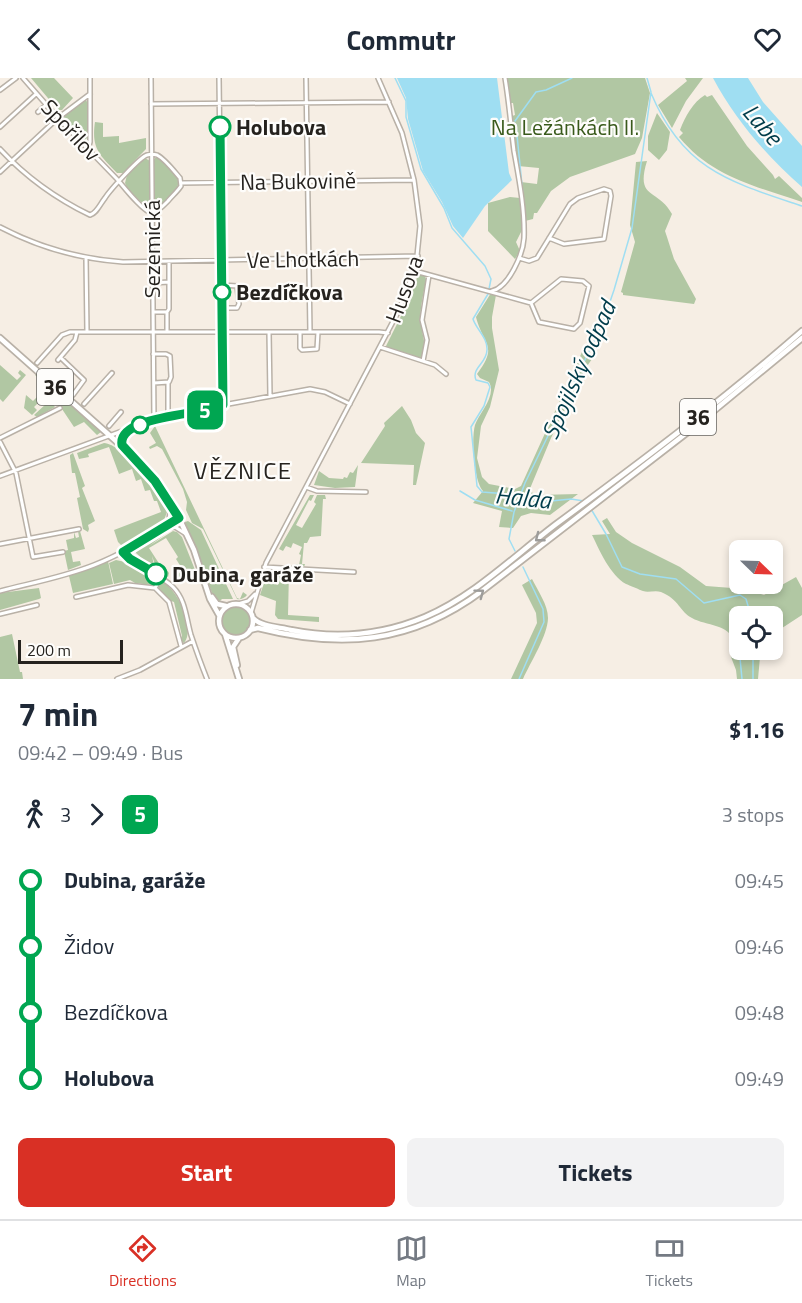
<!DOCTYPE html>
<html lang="en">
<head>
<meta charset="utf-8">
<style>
	:root { --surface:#fff; --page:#f2f2f3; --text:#1f2937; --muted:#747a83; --line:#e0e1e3; --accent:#d93025 }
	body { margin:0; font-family:"Titillium Web",sans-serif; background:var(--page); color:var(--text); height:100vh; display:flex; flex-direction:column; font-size:22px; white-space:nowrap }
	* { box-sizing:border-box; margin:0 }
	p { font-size:20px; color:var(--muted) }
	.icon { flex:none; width:33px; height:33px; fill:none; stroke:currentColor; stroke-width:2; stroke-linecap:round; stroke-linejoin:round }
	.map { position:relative; height:601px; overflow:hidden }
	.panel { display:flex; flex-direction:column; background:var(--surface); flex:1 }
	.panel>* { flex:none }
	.badge { padding:0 12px; border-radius:9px; font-size:21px; line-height:39px }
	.needle { width:39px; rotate:113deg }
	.buttons { position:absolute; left:729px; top:462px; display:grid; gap:12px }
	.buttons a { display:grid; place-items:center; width:54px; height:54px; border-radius:9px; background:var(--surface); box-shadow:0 3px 9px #0003; font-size:30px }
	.scale { position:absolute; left:18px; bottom:15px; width:105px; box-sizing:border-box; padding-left:6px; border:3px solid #25221e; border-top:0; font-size:16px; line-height:21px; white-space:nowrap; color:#25221e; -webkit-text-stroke:4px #fefdfb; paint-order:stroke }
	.map>.badge { position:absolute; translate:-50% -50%; box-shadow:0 0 0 3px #fff }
	.legs { display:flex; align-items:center; gap:9px; height:66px; padding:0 18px; font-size:20px }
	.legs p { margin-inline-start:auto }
	.head { display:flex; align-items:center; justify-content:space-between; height:102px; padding:0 18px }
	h1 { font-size:33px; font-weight:700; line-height:45px }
	.action { display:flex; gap:12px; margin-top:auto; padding:12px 18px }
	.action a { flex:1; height:69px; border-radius:9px; background:var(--accent); color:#fff; font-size:24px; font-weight:700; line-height:69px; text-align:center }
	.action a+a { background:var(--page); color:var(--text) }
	ul { padding:0 18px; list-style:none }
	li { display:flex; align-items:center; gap:21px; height:66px; font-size:22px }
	li i { display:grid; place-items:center; width:9px; height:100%; margin:0 8px; background:currentColor }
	li i::after { content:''; width:15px; height:15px; margin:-8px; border:4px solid; border-radius:50%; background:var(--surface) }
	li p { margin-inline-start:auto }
	li:first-child i { background:linear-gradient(#0000 50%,currentColor 0) }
	li:last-child i { background:linear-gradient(currentColor 50%,#0000 0) }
	header { display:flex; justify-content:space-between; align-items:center; height:78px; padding:0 18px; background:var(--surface); font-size:27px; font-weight:700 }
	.menu { display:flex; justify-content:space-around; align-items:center; height:84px; border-top:2px solid var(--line); background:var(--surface); font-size:16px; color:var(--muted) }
	.menu a { display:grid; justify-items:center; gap:3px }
	.menu .on { color:var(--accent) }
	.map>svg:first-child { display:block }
</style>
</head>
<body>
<header><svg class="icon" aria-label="back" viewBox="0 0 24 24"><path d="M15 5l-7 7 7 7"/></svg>Commutr<svg class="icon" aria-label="heart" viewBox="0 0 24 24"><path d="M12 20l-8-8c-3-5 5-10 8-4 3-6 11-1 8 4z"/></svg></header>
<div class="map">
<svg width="802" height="601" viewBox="0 0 802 601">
	<rect width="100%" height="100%" fill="#f6eee4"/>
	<path fill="#b1c7a3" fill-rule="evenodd" d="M31,0H54L73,20L62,32H58Z
		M506,0H645L650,15L642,60L635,76L570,99L551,113L537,135H534L533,141L525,143L521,104L537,106L539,90L518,88L513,44L512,38L515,37L513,25H510Z
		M685,0H703L686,23L672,50L658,27L687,3Z
		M705,17L707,19L712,17L747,68L773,97L775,101L779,98L802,120V124C755,108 712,99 679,59L683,55L680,52C685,39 693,24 705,17Z
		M85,21L88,25V59L84,63H81L63,42L64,37Z
		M657,35L670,54L667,72L659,82L648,72V58Z
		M95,44L103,45V59L119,58V65L146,60V71L123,95H117C100,77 91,71 95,44Z
		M145,80L150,83V128L148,131L128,112L125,105L127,97Z
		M155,80H159C172,93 188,101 171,118C166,122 162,127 157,131L154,128L153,83Z
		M647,83C635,122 658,110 672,136L665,153L667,159L674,181L696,221L694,226L623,217V215L621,214L635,164L630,147L636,84Z
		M510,119L520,120L522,152L516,164L520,173L515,181L488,153V125Z
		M419,195L425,197L426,202C424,215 419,232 421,245C422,258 427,265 423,278L418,280L385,270L402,236Z
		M491,215L496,217L492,239V250L499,292L490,329L481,348L477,380L482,399L489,406L515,411L521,408L582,274L595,280L592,281L585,291L551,360L529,413L537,417L578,416L550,437L531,435L521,438L513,450L499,449L502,433L473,425L483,413C474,403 471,361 475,347C479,335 497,318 489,304L480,300L477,296C499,267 483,267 476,239Z
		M0,287L17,302L21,298L18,295L20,292L26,297L3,324L0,321Z
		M36,296L99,351L101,354L97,357L84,344L74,349L50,313L51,311L35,297Z
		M39,309L55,329L37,339L34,337L47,325L43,320L34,329L37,332L32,337L24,330L26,317L33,323L41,315L37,312Z
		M402,328L411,342L416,355L425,365L416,407H413L414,387L361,385L385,348L384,345Z
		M155,348L237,520L240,521L243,514L247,517C245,520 240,522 237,521L203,451L192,445L186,432L187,424L183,411L162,371L157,368L150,371L149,369L156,365L150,355Z
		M104,365C123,366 162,415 167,434L163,445L123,469L118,464L114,452L161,434L157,423H154L150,412L145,413L141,401L136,403L132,391L119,396L109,369L88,376L89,379L79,381L77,375Z
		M73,375L85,408L82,410L95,443L88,447L89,451L88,454L83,451L77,420L80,419L75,395H72L70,379V377Z
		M358,387L355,409L335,410L314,407L319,393L329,400L343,401L344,399L347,400L350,394L353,395Z
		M310,417H314L311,423L309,422L296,447L302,450L316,426L314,424L317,417H325L326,421H323L321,458L310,459L307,465H304L302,486H305L304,489L293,490L296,486L299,487L301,477L299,476L302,469L293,465L291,470L286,468L283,473L279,471Z
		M607,440L616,454L632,465L680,489L706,508L745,511L764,517L796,499L802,510V537L779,552L782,571L757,576L760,579L758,601H737L736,592L731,579L734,564C730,546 706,548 692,540C680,534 679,521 661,514C655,512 648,515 643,513C640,512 629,507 626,506C610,497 600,473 592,457L610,456L602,443ZM740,538H772V572H740Z
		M188,443L201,452L233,521H222L218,525L214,520L185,444Z
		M174,450L149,468L173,453L177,454L182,459L199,502L194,498L191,499L189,496L178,499V496L186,491L181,489L176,481L178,479L166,460L149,470L162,490L164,488L169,495L168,499L157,492L152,478L155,492L136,475C137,466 152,460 160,460L157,457L167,451Z
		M78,453H80L85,471L71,474L73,484L80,483L81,487L68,492L64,473L68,472L66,462L74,460V454L76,460L79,459Z
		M116,482L125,484L157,502L156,505L152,507L135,505L130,502L114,506L109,485Z
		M108,483L113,506L73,515L69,498Z
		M268,493H272L270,504L278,507L280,501L274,499L276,494H289L288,537L319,539V544L278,541L275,537L276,523L260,517Z
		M532,501C538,513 548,527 548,540C548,557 530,585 523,601H511L537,545L536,535L522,507Z
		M162,504C178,511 196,551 184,565L180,562L182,558L174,524L171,523L159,512V506Z
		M39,510L41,520L39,521L0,532V515Z
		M222 543a14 14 0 1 1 28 0a14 14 0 1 1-28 0Z
		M12,556L20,594H22L23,601H0V559Z"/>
	<path fill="#9fdef2" d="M397,0H497L509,95L512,102L485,128L463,160L453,148L442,124L423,93L408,41L406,20Z
		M713,0H748L763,24L802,68V109C766,77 736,43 713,0Z"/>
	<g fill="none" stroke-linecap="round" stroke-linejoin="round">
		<path stroke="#9fdef2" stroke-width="1.5" d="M395,0L406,23V39L421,91L444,130L452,150L485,188L491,201L488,216L473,241C476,251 488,260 487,272C487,285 471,290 476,302L488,305L490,309L484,328L471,349L477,408L482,414L508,416L541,424L571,421L584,423
			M651,15C683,92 730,104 802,128
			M515,43L536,14L546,12L572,0
			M516,47L525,137
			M460,413L475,422L512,433
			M591,431L606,456L622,489L640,496L676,501L704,525L740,517L746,521L751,538
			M515,473L509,461L514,434L525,405L602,247L614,212L632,150L651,14L647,0
			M740,580L742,601
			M519,601L544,544L543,531L523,489
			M753,601V572"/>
		<g stroke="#b9b1a7" stroke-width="6">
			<path id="minor" d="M151,0L154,342
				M219,0L223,327
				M306,0L310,254
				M0,12L16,0
				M151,26L389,24
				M38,34L46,27
				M0,49L36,16
				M0,71C25,98 57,121 90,137C97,135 100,126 105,120C110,112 140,79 147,77C150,76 154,76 157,77C165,81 174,93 180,100L181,108C177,114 172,118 168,123C164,127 158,134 152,135C144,135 123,108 117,101L58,40L23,0
				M88,72L90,64V0
				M0,94L58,40L90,16
				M181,105L414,102
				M0,149C38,169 80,181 123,184L418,178
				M86,180L87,254
				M519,180L529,183L537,180L570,126L578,120L604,111L610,113L611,118L604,161L564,166L549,160
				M415,193L531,225
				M561,201L583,203L589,208L580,245L574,251L539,244L531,225Z
				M153,205L169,204
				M222,207L237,208L239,226L237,230H222
				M492,213C509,209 523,176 524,160C525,131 519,101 514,73C511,49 509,24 505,0
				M153,234H166
				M167,254V234L169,231V185
				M269,254L270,318
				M300,254V270L302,272L317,271L318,254
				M380,269L435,287L446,296
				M153,276H166L170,278L171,299L169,304L154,305
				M61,280L84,302L73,317
				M58,282L75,262L77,254
				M423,283L427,262L422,242L429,197
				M37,285L62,257L70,254H379L388,255
				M168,304V335
				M84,326L112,295
				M109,348L121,334
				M0,360L60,330
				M0,364L16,395L33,479L63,474
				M0,398L152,342L223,327L310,311L325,314L350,326
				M306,409L317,413L366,414
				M164,449L169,442L171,427
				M164,450L175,449L186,456
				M0,466L79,451
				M123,474C136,490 159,495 173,509C186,522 186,540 191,557C196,572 201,586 207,601
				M264,489L354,494
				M155,510L161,500
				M0,513C31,505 64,499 94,487C125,475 152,457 179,440
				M76,519L128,507L155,510L169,524L181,568
				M238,526L248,523L255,516
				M251,535L266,485L398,234L416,188L420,148L414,102L402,55L378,0
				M0,536L37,527
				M117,601L140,592L193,563"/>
		</g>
		<g stroke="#b9b1a7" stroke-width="8">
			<path id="primary" d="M0,260L126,372L155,403L179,440L194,472L210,521L219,537
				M122,367L123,358L128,351
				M212,519L217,526L226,528
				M219 543a17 17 0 1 1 34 0a17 17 0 1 1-34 0Z
				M253,540C261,549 280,549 291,552C336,561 382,557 425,539C474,518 513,479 555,447C639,385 723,322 802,253
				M250,552L258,550C341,571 411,566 482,513L693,350L802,260
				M225,556L239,601
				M237,587L233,569L239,560"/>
		</g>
		<use href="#minor" stroke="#fff" stroke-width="3"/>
		<use href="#primary" stroke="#fff" stroke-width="4.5"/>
	</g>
	<defs><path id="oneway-chevron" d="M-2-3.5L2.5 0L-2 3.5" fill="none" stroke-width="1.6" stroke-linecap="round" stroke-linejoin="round" transform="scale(1.5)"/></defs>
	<g stroke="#9d9c9a">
		<use href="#oneway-chevron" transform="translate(539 460) rotate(142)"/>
		<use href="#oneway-chevron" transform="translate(480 515) rotate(-37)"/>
	</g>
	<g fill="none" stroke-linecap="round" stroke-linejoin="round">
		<g stroke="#fff" stroke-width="14">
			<path id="line-1" d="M156,496L130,481L123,474L179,440L155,403L122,367C117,337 205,337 223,327L220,49"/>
		</g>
		<use href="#line-1" stroke="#00a651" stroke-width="9"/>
	</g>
	<g fill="#fff" stroke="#00a651" stroke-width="3">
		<circle cx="220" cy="49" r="10"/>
		<circle cx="222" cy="214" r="8"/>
		<circle cx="140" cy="347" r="8"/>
		<circle cx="156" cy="496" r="10"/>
	</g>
	<g text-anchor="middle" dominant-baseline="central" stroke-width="4.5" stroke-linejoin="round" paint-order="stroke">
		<g fill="#fefdfb" stroke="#666460" stroke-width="1.5">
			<rect x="37" y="291" width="36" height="36" rx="4.5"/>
			<rect x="680" y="321" width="36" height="36" rx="4.5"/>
		</g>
		<g font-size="21" font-weight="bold" fill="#25221e">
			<text x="55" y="309">36</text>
			<text x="698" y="339">36</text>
		</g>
		<g font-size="22" font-weight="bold" fill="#25221e" stroke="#fefdfb" text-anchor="start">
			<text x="236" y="49">Holubova</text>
			<text x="236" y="214">Bezdíčkova</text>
			<text x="172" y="496">Dubina, garáže</text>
		</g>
		<g font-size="22" fill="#395a1b" stroke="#fefdfb">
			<text x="565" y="49">Na Ležánkách II.</text>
		</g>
		<g font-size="22" fill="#25221e" stroke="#fefdfb">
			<text transform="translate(71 52) rotate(47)">Spořilov</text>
			<text transform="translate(298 103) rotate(-1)">Na Bukovině</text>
			<text transform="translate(152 171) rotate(-90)">Sezemická</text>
			<text transform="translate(303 181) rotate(-1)">Ve Lhotkách</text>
			<text transform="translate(404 211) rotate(-70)">Husova</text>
		</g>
		<g font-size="24" font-style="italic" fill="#003c4a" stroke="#fefdfb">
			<text transform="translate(763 46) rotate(49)">Labe</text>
			<text transform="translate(578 292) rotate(-66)">Spojilský odpad</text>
			<text transform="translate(523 419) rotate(6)">Halda</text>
		</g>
		<g font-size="24" letter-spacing="1.5" fill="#25221e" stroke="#fefdfb">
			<text x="243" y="392">VĚZNICE</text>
		</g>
	</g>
</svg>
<div class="buttons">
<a><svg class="needle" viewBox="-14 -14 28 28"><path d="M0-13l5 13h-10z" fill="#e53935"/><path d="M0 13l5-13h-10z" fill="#747a83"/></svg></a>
<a><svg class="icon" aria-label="locate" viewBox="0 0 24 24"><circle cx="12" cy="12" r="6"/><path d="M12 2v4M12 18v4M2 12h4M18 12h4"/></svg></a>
</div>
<div class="scale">200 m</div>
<b class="badge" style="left:205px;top:332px;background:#00a651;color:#fff">5</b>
</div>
<section class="panel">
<div class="head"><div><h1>7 min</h1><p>09:42 – 09:49 · Bus</p></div><b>$1.16</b></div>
<div class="legs"><svg class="icon" aria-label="walk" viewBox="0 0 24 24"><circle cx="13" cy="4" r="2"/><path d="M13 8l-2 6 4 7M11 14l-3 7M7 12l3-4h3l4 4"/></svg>3<svg class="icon" aria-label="forward" viewBox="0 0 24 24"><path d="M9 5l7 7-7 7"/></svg><b class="badge" style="background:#00a651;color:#fff">5</b><p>3 stops</p></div>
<ul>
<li><i style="color:#00a651"></i><b>Dubina, garáže</b><p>09:45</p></li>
<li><i style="color:#00a651"></i><span>Židov</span><p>09:46</p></li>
<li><i style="color:#00a651"></i><span>Bezdíčkova</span><p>09:48</p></li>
<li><i style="color:#00a651"></i><b>Holubova</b><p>09:49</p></li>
</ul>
<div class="action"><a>Start</a><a>Tickets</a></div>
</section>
<nav class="menu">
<a class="on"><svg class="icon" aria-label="directions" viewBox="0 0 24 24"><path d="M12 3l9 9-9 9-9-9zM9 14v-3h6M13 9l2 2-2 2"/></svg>Directions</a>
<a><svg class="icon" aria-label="map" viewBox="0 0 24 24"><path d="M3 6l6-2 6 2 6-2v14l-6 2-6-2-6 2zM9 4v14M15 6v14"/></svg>Map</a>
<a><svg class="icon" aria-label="tickets" viewBox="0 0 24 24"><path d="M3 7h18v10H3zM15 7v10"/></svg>Tickets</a>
</nav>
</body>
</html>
